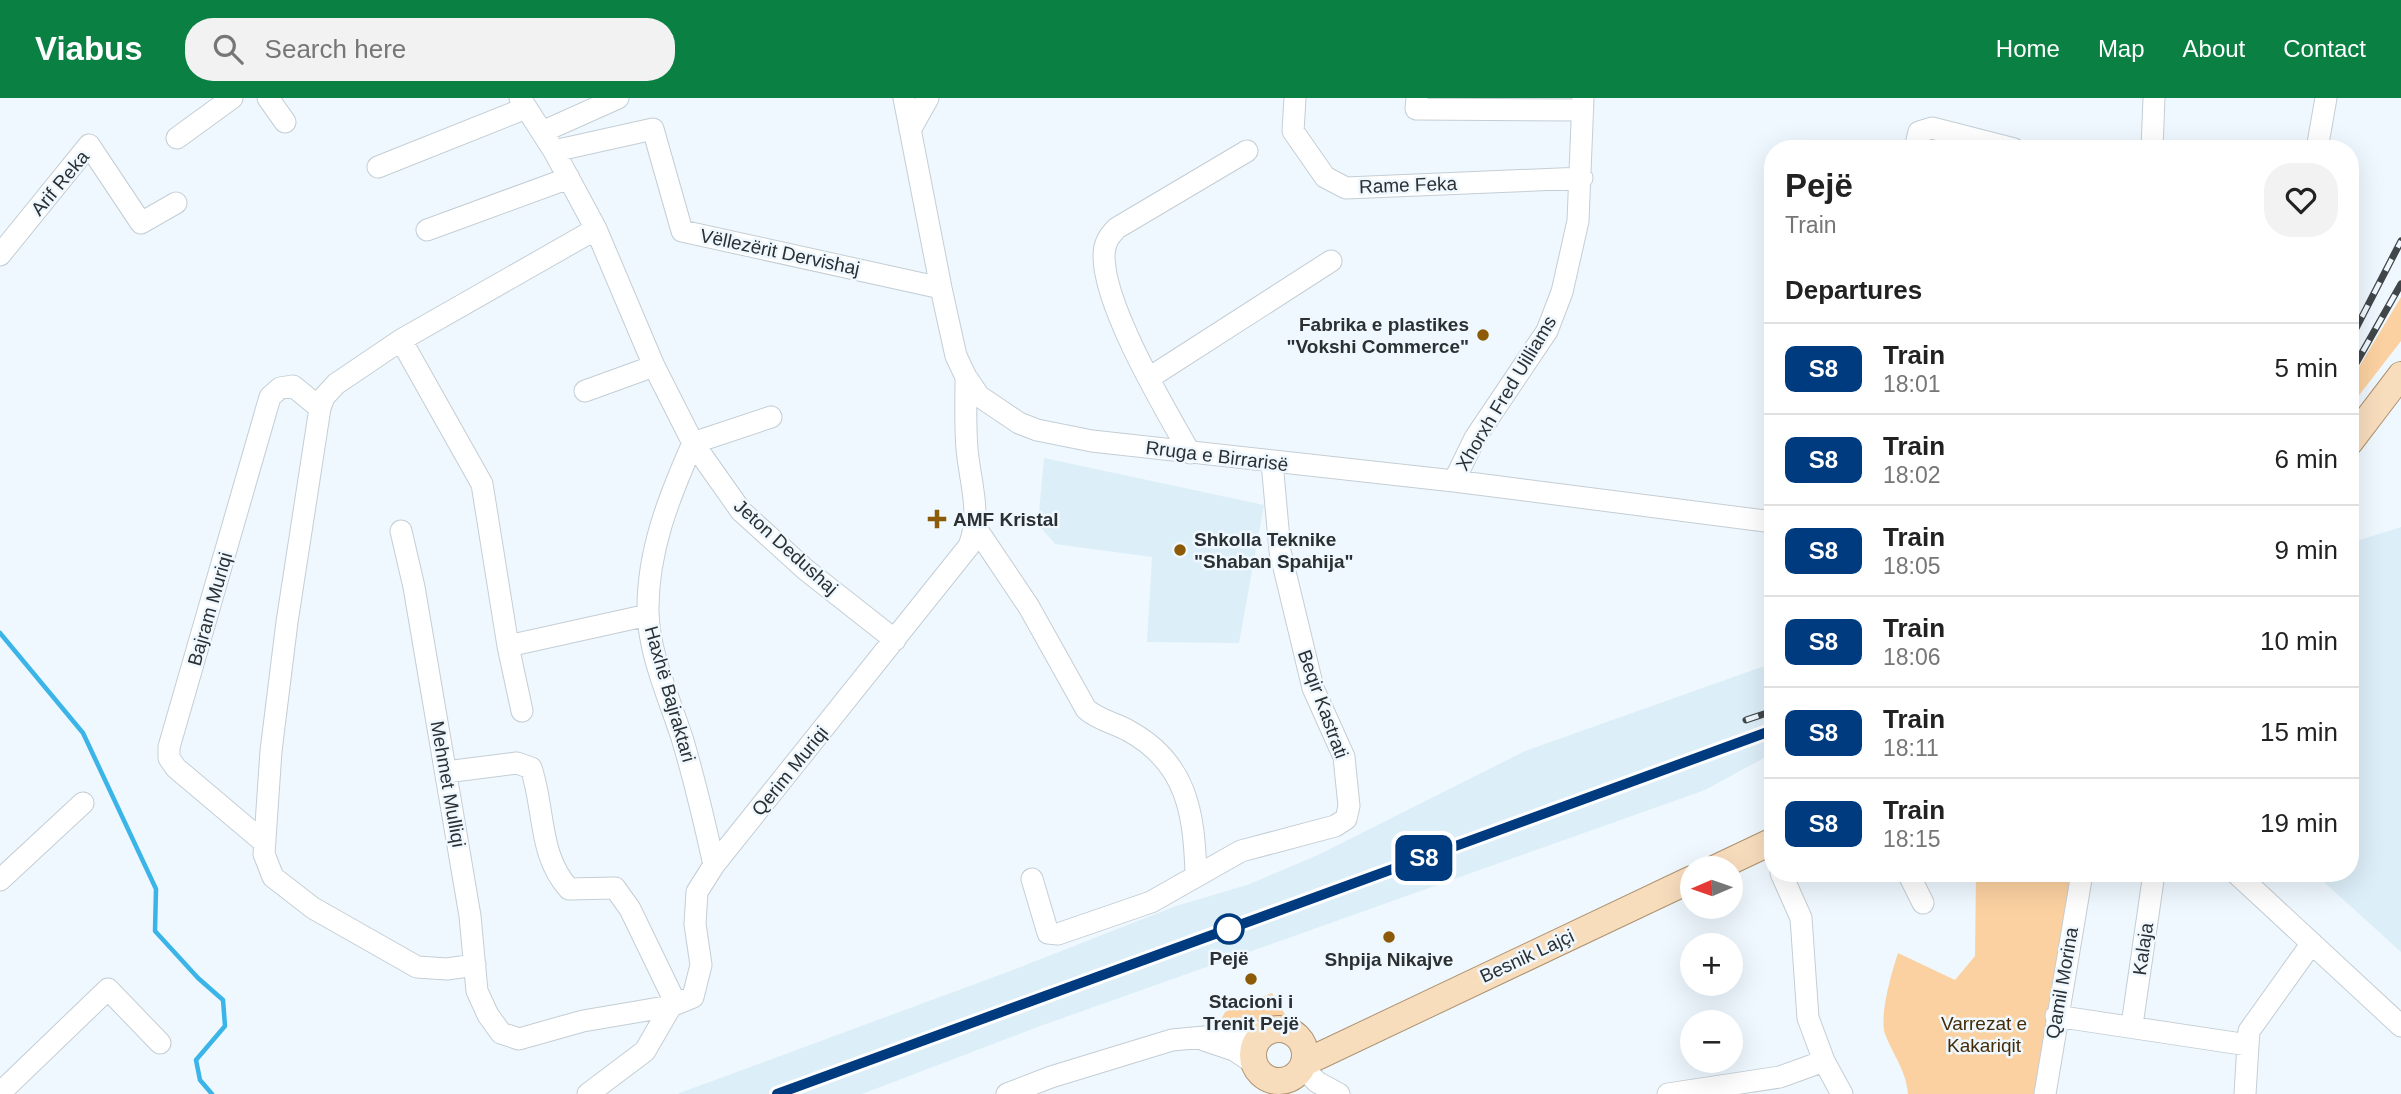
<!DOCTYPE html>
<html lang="en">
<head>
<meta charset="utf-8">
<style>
	:root { --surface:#fff; --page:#f2f2f2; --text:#222; --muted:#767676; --line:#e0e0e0; --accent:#0b8043 }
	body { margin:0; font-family:Arial,sans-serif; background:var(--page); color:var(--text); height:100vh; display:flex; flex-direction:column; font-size:26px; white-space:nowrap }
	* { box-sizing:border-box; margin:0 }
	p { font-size:23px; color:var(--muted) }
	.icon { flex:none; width:38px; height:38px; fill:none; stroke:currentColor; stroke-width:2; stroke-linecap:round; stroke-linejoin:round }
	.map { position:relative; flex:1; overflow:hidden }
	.sheet { position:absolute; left:1764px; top:42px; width:595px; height:742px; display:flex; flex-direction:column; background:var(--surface); border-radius:28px; box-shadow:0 7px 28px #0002 }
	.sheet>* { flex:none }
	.badge { padding:0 14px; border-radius:10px; font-size:24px; line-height:46px }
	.needle { width:46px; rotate:268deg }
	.fabs { position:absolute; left:1680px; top:758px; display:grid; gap:14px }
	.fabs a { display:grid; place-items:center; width:63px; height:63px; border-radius:50%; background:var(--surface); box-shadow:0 7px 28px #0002; font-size:35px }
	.map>.badge { position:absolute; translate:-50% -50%; box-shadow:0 0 0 4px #fff }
	h2 { padding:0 21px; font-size:26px; line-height:63px }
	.round { display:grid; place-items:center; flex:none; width:74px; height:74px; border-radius:28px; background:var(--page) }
	.overview { display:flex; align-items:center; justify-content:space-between; height:119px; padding:0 21px }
	h1 { font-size:33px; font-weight:800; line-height:52px }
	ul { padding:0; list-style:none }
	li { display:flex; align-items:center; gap:21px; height:91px; padding:0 21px; border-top:2px solid var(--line) }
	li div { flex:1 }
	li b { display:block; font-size:26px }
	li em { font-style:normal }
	li .badge { min-width:77px; font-weight:700; text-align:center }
	header { display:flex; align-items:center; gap:42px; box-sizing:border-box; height:98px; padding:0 35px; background:var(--accent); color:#fff }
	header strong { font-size:33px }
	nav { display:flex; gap:38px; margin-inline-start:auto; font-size:24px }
	.search { width:490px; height:63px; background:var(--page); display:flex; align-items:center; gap:18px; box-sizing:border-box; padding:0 24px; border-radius:28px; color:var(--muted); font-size:26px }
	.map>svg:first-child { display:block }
</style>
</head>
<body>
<header>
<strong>Viabus</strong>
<div class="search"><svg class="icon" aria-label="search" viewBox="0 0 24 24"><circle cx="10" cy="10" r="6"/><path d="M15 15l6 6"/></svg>Search here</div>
<nav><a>Home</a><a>Map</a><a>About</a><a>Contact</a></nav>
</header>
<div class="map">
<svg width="2401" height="996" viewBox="0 0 2401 996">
	<rect width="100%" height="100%" fill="#eef8fe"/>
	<path fill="#dceef8" d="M1044,360L1264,407L1239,545L1147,544L1152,459L1055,446L1038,426Z
		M2401,429V854L2314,775H2350V445Z
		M1773,565V655L1705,692L1043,927L862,996H677L1013,872L1176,808L1247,787L1318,757L1525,653Z"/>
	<path fill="#fbd1a1" d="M2401,199V243L2350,309V284Z
		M1976,775H2074L2038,996H1908C1906,972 1893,957 1885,936C1879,918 1892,873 1898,855L1955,882L1975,858Z
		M1272,895L1291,926L1216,931L1225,914Z"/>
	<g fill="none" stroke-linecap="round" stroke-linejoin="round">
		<path stroke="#3bb4e7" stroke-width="4.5" d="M0,535L83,635L156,791L155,833L198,880L223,902L225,928L196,962L200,982L212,996"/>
		<g stroke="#c4ced4" stroke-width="23">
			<path id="minor" d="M268,0L285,24
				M520,0L554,53L596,131L654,268L693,345L741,413L806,472L895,542
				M904,0L941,190L956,258L966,279L979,298L1019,325L1037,332L1092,343L1454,383L1773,424
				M1295,0L1293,33L1325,79L1346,90L1582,80
				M1417,0L1416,11L1582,12
				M910,32L928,0
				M542,34L618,0
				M177,40L232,0
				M1915,51L1919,34L1932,30L2014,51
				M2152,51L2154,0
				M2317,51L2326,0
				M554,53L653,31L682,133L941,190
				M378,69L526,10
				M427,132L569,80
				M0,157L89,47L141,125L176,105
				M401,242L482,386L508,548
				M1149,280L1331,163
				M585,293L654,268
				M1190,355C1164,309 1104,209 1104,158C1104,145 1109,138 1117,130L1247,53
				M1454,383L1475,340L1547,233L1562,194L1578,123L1583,0
				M976,430L1029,509L1086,611C1098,622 1115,625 1129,633C1187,665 1194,715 1196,776
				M401,433L414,489L470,818L477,893L488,917L501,935L519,941L583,923L671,908L693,899L701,867L695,826L697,794L714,767L969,448C982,415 970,385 967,351C965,327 966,303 966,279
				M522,613L508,548L648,517
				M446,674L517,665L531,670C545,711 538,757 569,791L615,790L630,811L676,906
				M265,745L176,670L169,660V649L270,299L280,290L293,288L320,310
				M714,767C705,726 695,684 683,643C670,602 649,557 648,514C647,454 669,399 693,345L771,319
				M1781,775L1801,820L1808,920L1824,963L1842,996
				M1908,775L1923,805
				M2236,775L2401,928
				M1032,781L1048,835L1058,836L1151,804L1241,753L1335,728L1346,721L1349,708L1344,659L1313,590L1280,453L1272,364
				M0,782L83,705
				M475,867L447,871L417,869L313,810L273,779L264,756L271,653L287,524L320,310L324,299L336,286L401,242L596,131
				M2056,918L2248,947L2245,996
				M2132,927L2154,775
				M1204,942L1234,952L1255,966
				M2248,947L2249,933L2312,845
				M1302,969L1317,984L1339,996
				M0,995L108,891L160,945
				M588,996L645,953L671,908
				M1007,996L1051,979L1172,942L1268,933
				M1668,996L1780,979L1824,963
				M2045,996L2082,775"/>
		</g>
		<g stroke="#ae9270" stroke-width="28">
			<path id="major" d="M2350,344L2401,277
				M1716,770L1773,743
				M1253 957a26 26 0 1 1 52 0a26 26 0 1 1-52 0Z
				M1304,965L1692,781"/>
		</g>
		<use href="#minor" stroke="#fff" stroke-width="21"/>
		<use href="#major" stroke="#f8ddbd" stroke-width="26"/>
		<g stroke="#414648" stroke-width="7">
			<path id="rail" d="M2350,242L2401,143
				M2350,276L2401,186
				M1746,622L1773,613
				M776,996L1773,632"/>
		</g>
		<use href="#rail" stroke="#eef8fe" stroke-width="4.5" stroke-dasharray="13" stroke-linecap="butt"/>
	</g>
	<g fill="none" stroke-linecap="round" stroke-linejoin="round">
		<g stroke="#fff" stroke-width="16">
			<path id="line" d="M777,996L1773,632"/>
		</g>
		<use href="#line" stroke="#003b80" stroke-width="10"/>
	</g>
	<g fill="#8d5a07" stroke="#eef8fe" stroke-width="2.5">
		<circle cx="1483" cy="237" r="7"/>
		<path d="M933.5 410.5h7v7h7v7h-7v7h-7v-7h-7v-7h7z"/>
		<circle cx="1180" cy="452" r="7"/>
		<circle cx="1389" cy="839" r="7"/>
		<circle cx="1251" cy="881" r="7"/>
	</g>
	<circle fill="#fff" stroke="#003b80" stroke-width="3.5" cx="1229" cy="831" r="14"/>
	<g text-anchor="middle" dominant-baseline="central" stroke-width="5" stroke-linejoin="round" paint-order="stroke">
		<g font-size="19" fill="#2c3032" stroke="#eef8fe">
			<text transform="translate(60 85) rotate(-50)">Arif Reka</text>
			<text transform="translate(1408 87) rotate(-2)">Rame Feka</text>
			<text transform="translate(780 154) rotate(12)">Vëllezërit Dervishaj</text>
			<text transform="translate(1506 295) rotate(-59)">Xhorxh Fred Uilliams</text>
			<text transform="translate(1217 358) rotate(7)">Rruga e Birrarisë</text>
			<text transform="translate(786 449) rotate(42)">Jeton Dedushaj</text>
			<text transform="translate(210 511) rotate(-74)">Bajram Muriqi</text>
			<text transform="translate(670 596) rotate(74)">Haxhë Bajraktari</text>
			<text transform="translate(1323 606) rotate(70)">Beqir Kastrati</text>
			<text transform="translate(790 673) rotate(-51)">Qerim Muriqi</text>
			<text transform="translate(448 686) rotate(80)">Mehmet Mulliqi</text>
			<text transform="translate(2143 851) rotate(-82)">Kalaja</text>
			<text transform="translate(1527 858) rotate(-25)">Besnik Lajçi</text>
			<text transform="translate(2062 885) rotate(-80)">Qamil Morina</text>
		</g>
		<g font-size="19" font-weight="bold" fill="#2c3032" stroke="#eef8fe" text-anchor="start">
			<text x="1469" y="226" text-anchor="end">Fabrika e plastikes<tspan x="1469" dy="22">"Vokshi Commerce"</tspan></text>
			<text x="953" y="421">AMF Kristal</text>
			<text x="1194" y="441">Shkolla Teknike<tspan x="1194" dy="22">"Shaban Spahija"</tspan></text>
			<text x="1389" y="861" text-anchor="middle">Shpija Nikajve</text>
			<text x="1251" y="903" text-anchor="middle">Stacioni i<tspan x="1251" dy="22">Trenit Pejë</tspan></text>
		</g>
		<g font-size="19" font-weight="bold" fill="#2c3032" stroke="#eef8fe">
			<text x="1229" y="860">Pejë</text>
		</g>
		<g font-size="19" fill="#452b06" stroke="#eef8fe">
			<text x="1984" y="925">Varrezat e<tspan x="1984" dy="22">Kakariqit</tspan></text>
		</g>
	</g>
</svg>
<div class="fabs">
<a><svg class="needle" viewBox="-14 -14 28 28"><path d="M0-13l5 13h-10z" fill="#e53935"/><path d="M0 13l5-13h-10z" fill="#767676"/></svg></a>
<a>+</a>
<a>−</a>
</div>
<b class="badge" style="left:1424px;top:760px;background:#003b80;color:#fff">S8</b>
<section class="sheet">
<div class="overview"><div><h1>Pejë</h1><p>Train</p></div><a class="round"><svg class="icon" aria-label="heart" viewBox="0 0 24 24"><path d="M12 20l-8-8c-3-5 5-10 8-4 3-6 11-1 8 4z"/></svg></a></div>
<h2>Departures</h2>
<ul>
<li><span class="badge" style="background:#003b80;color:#fff">S8</span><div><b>Train</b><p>18:01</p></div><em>5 min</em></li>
<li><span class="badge" style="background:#003b80;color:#fff">S8</span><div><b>Train</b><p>18:02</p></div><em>6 min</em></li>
<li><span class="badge" style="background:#003b80;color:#fff">S8</span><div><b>Train</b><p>18:05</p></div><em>9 min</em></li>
<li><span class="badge" style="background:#003b80;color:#fff">S8</span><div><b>Train</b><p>18:06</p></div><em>10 min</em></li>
<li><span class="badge" style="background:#003b80;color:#fff">S8</span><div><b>Train</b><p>18:11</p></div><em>15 min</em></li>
<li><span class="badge" style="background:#003b80;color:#fff">S8</span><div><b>Train</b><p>18:15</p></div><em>19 min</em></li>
</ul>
</section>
</div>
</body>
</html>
